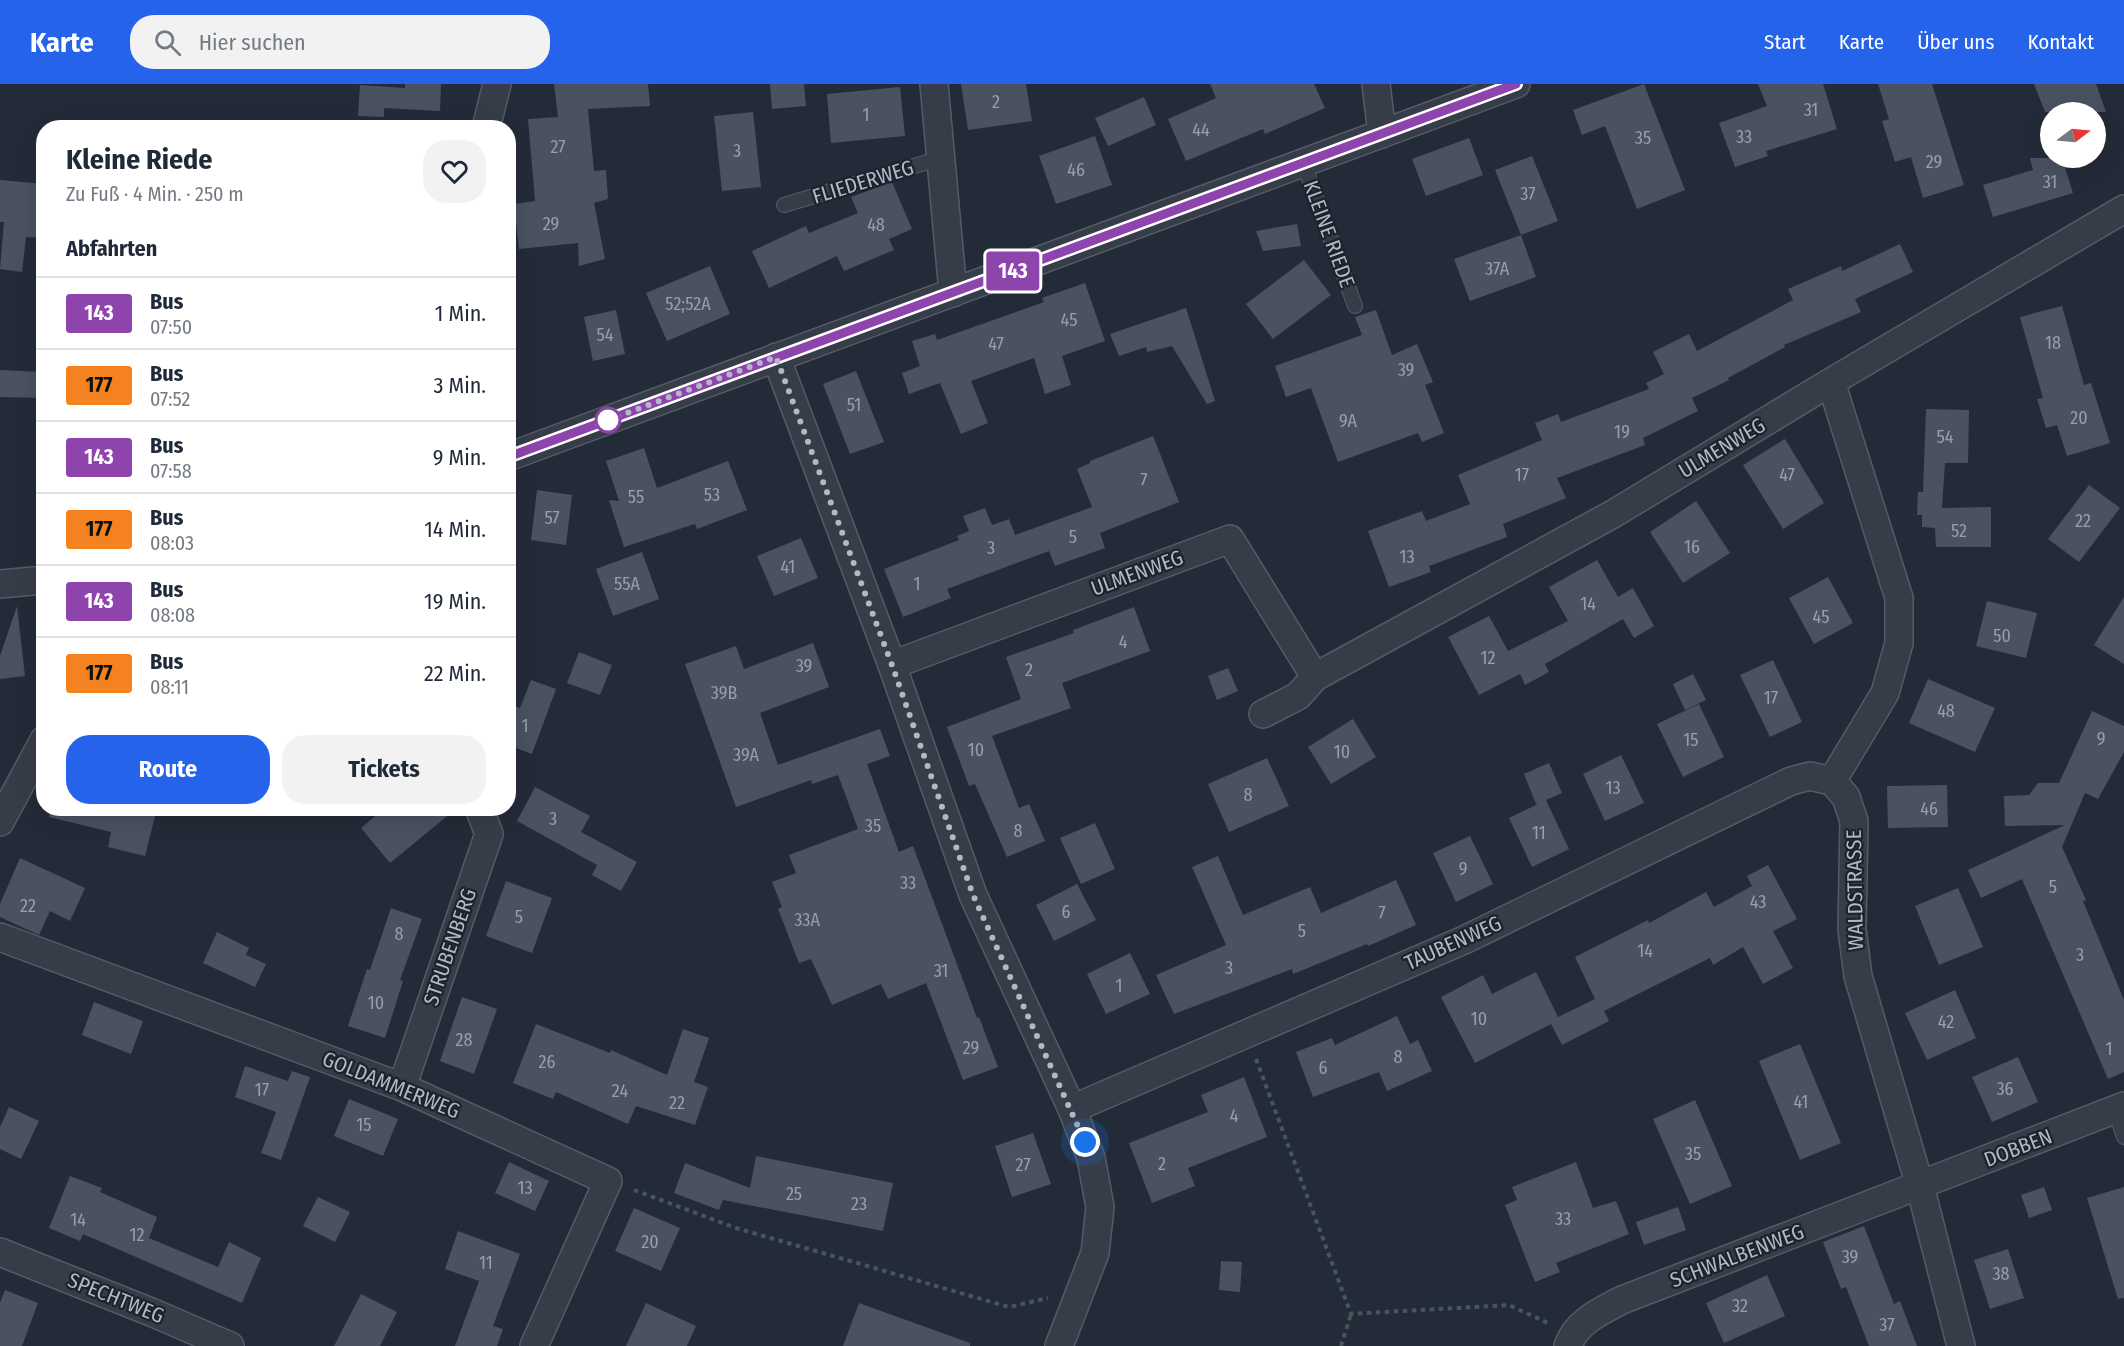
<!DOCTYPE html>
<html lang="de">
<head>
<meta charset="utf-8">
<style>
	:root { --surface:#fff; --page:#f2f2f3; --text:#1f2937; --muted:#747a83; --line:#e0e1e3; --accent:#2563eb }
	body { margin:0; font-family:"Fira Sans Condensed",sans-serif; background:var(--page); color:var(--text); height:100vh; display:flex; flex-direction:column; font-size:22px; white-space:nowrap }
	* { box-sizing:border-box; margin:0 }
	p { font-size:20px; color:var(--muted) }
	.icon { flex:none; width:33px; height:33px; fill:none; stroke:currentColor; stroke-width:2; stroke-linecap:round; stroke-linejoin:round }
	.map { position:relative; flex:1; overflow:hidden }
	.details { position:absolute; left:36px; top:36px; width:480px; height:696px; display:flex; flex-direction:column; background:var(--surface); border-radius:24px; box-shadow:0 6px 24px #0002 }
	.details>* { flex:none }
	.badge { padding:0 12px; border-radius:4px; font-size:21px; line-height:39px }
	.needle { width:39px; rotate:74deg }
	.fabs { position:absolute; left:2040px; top:18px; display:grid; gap:12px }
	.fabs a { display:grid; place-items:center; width:66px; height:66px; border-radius:50%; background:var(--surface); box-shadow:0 6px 24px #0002; font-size:30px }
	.you { position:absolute; width:30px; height:30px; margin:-15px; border:4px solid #fff; border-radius:50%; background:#1a73e8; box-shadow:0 0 0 9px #1a73e833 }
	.map>.badge { position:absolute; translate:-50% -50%; box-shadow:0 0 0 3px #fff }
	h2 { padding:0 30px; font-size:22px; line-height:54px }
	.round { display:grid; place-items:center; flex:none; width:63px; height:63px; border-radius:24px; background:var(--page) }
	.summary { display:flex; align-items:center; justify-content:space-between; height:102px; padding:0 30px }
	h1 { font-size:28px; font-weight:700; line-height:45px }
	.cta { display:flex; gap:12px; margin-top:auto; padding:12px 30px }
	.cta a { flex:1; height:69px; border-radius:24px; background:var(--accent); color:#fff; font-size:24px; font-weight:700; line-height:69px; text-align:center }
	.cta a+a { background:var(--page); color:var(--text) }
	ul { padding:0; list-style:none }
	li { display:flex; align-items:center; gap:18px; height:72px; padding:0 30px; border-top:2px solid var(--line) }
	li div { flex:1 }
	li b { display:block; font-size:22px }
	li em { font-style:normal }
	li .badge { min-width:66px; font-weight:700; text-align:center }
	header { display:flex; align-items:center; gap:36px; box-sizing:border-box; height:84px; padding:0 30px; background:var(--accent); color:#fff }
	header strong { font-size:28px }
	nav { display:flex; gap:33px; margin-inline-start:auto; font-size:21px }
	.search { width:420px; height:54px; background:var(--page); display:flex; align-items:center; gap:15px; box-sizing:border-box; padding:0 21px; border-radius:24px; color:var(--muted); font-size:22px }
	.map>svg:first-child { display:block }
</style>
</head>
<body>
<header>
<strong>Karte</strong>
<div class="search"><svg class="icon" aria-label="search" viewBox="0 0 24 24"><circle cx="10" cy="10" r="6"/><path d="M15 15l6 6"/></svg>Hier suchen</div>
<nav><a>Start</a><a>Karte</a><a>Über uns</a><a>Kontakt</a></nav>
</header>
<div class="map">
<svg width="2124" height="1262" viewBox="0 0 2124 1262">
	<rect width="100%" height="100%" fill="#242b38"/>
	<path fill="#4a5160" d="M405,0H441L440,27L384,24V33L358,32L360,1L405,4Z
		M554,0H648L650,22L588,25L594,87L606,86L608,115L594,119L605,175L579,182L578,159L519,165L514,120L535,117L528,35L558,33Z
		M770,0H804L806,22L772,25Z
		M961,0H1026L1032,37L968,46Z
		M1210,0H1314L1325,24L1265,50L1263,45L1186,77L1168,35L1216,14Z
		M1644,0L1685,106L1637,125L1605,42L1582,51L1573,26Z
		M1758,0H1823L1837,45L1766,67L1768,72L1735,83L1719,39L1767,22Z
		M1878,0H1932L1964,101L1923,114L1911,73L1895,78L1882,37L1889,35Z
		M2034,0H2096L2106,28H2045Z
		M900,3L905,52L831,59L827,10Z
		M1144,13L1156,41L1108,62L1095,34Z
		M753,28L761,103L722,107L714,32Z
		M1095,52L1112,101L1056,120L1039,72Z
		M1469,54L1483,91L1426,112L1412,75Z
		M1532,72L1558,137L1521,151L1495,86Z
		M2030,74H2062L2073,109L1993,133L1983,101L2033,86Z
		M0,96L44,100V154L26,153L22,188L0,185L4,138H0Z
		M892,98L912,145L889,155L894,166L844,187L837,172L769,204L752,167L806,142L809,149L858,129L851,113Z
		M1297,140L1301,162L1263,167L1256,147Z
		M1521,151L1536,193L1470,217L1454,175Z
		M1900,160L1913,188L1855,215L1861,228L1784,261L1785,263L1728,294L1729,296L1692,314L1698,327L1643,354L1645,361L1557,394L1566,414L1503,440L1507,453L1429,482L1431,488L1389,503L1368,447L1422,427L1426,437L1470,420L1458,391L1542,356L1535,339L1558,330L1561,338L1649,305L1646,299L1664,290L1653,268L1689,250L1697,267L1793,216L1788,205L1841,182L1842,187Z
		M1304,176L1331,211L1273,255L1246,220Z
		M710,182L730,230L667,257L646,209Z
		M1085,199L1105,257L1062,272L1071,301L1045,310L1034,274L971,297L988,339L961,350L940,299L909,310L902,289L920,282L912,257L935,250L937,256L1044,218L1042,214Z
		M2062,222L2084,301L2091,299L2110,359L2067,372L2057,341L2046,344L2037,315L2043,314L2020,233Z
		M1186,224L1215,317L1207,320L1172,262L1147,268L1146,263L1119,272L1110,250Z
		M616,226L625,270L593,277L584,233Z
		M1376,226L1392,271L1417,260L1433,298L1425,301L1444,349L1422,358L1418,349L1338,378L1311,304L1286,313L1275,282L1362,251L1355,233Z
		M0,286L44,288V314L0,313Z
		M856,287L884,358L850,370L823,300Z
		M1926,325L1969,326L1968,379H1945L1942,424L1991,423V463H1936L1935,444L1922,443V431H1917L1918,408H1923Z
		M1153,352L1179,418L1100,449L1105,464L1055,482L1049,467L947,505L951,514L903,533L884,485L959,456L957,452L969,447L963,432L985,424L992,441L1009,435L1015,451L1092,423L1077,385L1090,379V377Z
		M1785,355L1824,419L1783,445L1743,381Z
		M644,364L657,404L728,377L747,426L697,445L695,440L624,463L609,416L619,417L606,377Z
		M2089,401L2120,424L2079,478L2048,455Z
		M537,406L572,411L566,461L531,456Z
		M1696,417L1730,469L1683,499L1650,448Z
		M801,454L818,494L774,512L757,472Z
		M642,468L659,515L613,532L596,485Z
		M1597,476L1618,513L1633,504L1654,542L1634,554L1623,535L1545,580L1549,588L1525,601L1520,590L1479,611L1448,553L1489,532L1508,567L1568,537L1549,503Z
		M1828,493L1853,539L1814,560L1789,514Z
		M2124,513V580L2094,561Z
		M1987,517L2037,529L2026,574L1976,562Z
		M17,522L25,592L0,595V572Z
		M1134,523L1150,567L1062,599L1071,624L992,652L1019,724L1029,720L1045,757L1007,773L975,700L969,702L947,643L1021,615L1006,573L1074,549L1073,546Z
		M813,559L829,603L760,629L778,681L880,645L890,672L867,680L899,768L913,762L977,934L979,933L998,983L963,996L926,899L888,915L881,900L832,921L811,875L799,879L778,825L782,823L772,798L796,789L789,771L858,745L838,691L812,700L811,696L736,723L685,580L736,562L744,585Z
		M579,568L612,581L600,611L567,599Z
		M1773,576L1802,638L1770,653L1740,591Z
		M1228,584L1238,607L1217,616L1208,592Z
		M1693,590L1706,616L1685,626L1673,600Z
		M1928,595L1995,624L1975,668L1909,639Z
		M531,596L556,605L532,670L508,661V619L520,624Z
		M1699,620L1724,673L1683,693L1657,640Z
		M2092,627L2124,642V668L2098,715L2085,709L2062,763L2086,816L2083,817L2124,916V988L2108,995L2022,795L1981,814L1968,786L2065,741L2005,742L2004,712L2029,711L2038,699H2059Z
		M1353,635L1376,673L1331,700L1308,663Z
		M1621,671L1644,719L1605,737L1583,690Z
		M1267,674L1289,722L1229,748L1208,700Z
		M1549,679L1562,709L1546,716L1569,765L1532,783L1509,734L1538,720H1536L1524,690Z
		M1947,701L1948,743L1888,744L1887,702Z
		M535,703L590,732L581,748L637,778L621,807L592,791L597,781L517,737Z
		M50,724H157L145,772L108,763L111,748L49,733Z
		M385,724H457L390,779L361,744Z
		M1095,739L1115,785L1081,800L1060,754Z
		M1470,752L1493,800L1456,818L1433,769Z
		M1218,772L1243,831L1310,803L1321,829L1396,796L1416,841L1368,862L1367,860L1293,890L1292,885L1174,930L1156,891L1226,861L1192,783Z
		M20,774L85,804L70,837L50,827L39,851L0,833V820Z
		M1768,781L1797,835L1773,847L1793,884L1763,900L1743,863L1713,881L1710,874L1604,927L1609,937L1562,961L1551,940L1475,979L1441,913L1483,891L1492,910L1536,888L1558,933L1595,915L1575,873L1648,836L1649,839L1706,808L1714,823L1752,802L1747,792Z
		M506,797L552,814L532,869L486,852Z
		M1077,800L1096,836L1054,857L1036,821Z
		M1958,804L1983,863L1939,881L1915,822Z
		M391,824L422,835L400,896L403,897L385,954L348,942L367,885L370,886Z
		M217,848L249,864L246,871L266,880L255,903L203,879Z
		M1130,869L1150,910L1106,930L1087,890Z
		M1955,906L1976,954L1927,976L1905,929Z
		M462,913L497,925L474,990L440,977Z
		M94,918L143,937L131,970L82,951Z
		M1397,932L1410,960L1418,956L1432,987L1387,1007L1379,988L1313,1013L1296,968L1332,954L1335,961Z
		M536,940L610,969L611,966L667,991L683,945L709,954L694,998L708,1003L695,1041L636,1022L628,1040L556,1008L553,1015L513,999Z
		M1800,960L1841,1059L1800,1076L1759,977Z
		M2018,973L2038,1018L1992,1038L1972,993Z
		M245,982L288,997L292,987L310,993L281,1076L261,1069L276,1028L235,1013Z
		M1244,993L1267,1053L1188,1084L1195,1102L1152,1119L1129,1059L1208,1028L1201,1011Z
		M349,1015L398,1035L383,1072L334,1052Z
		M1695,1016L1732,1102L1690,1120L1653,1035Z
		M9,1023L39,1037L21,1075L0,1065V1043Z
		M1033,1049L1051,1100L1012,1113L995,1062Z
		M756,1072L893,1099L883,1147L723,1116L719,1126L674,1109L685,1079L750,1104Z
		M509,1078L549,1097L535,1127L495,1109Z
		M1576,1078L1593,1124L1616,1117L1629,1150L1556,1179L1560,1188L1535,1198L1505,1121L1517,1116L1512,1103Z
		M70,1092L102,1104L100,1108L157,1133L149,1154L218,1183L229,1158L261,1174L242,1219L83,1150L80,1157L49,1144Z
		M2044,1103L2052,1126L2029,1134L2021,1111Z
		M2124,1103V1214L2118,1215L2087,1114Z
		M318,1113L350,1128L335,1158L303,1142Z
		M1678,1123L1686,1146L1644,1161L1636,1138Z
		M634,1124L680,1144L661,1187L615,1167Z
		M1864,1142L1894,1220L1900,1217L1917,1262H1869L1846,1203L1841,1205L1823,1158Z
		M458,1147L520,1170L493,1242L503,1245L497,1262H455L479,1197L445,1185Z
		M2008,1165L2024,1214L1990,1225L1974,1176Z
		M1221,1177L1242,1178L1240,1208L1219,1206Z
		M1767,1191L1785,1232L1724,1259L1706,1219Z
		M5,1206L38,1219L22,1262H0V1219Z
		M361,1210L397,1228L380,1262H334Z
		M646,1219L696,1242L687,1262H626Z
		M859,1219L970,1259V1262H843Z"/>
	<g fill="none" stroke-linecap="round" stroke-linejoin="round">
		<g stroke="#555b66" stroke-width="16">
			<path id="service" d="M1303,78L1355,222
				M784,121L941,74
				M2115,1026L2124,1053"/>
		</g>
		<g stroke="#555b66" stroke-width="30">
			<path id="minor" d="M934,0L953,209
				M1376,0L1382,50
				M486,44L497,0
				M776,273L892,581L973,811L1072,1025L1091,1074L1100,1123L1095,1169L1059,1262
				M1831,298L1899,514V559L1885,609L1832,697
				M508,373L1516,0
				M0,500L44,496
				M892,581L1230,455L1315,593L1613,430L1831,298L2124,125
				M1263,630L1298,612L1315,593
				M1832,697L1846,713L1854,737L1852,845L1858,892L1920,1102L1961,1262
				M0,738L44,656
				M0,853L402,1003L608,1097L534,1262
				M402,1003L489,750L479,724
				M1072,1025L1464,856L1791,697L1810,692L1832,697
				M0,1168L151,1228L230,1262
				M1568,1262C1576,1238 1601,1227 1622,1216L2124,1022"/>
		</g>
		<path stroke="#47565a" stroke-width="4" stroke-dasharray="4.5 4.5" stroke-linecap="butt" d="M1256,975L1351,1230L1509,1221L1550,1240
			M634,1106L736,1144L1009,1223L1048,1214
			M1341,1262L1351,1230"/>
		<use href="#service" stroke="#373d48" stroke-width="14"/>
		<use href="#minor" stroke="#373d48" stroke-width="27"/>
	</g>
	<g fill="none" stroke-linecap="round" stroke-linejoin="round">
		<g stroke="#fff" stroke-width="14">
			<path id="line" d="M508,373L1516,0"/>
		</g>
		<use href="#line" stroke="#8e44ad" stroke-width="9"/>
		<path stroke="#b2b8c4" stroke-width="6" stroke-dasharray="0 10.8" d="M608,336L598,340L776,273L892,581L973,811L1085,1058"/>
	</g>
	<circle fill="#fff" stroke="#8e44ad" stroke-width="3" cx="608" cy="336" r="12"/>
	<g text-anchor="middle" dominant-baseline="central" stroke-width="4.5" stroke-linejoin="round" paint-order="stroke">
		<g font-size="18" fill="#989eab">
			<text x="996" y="18">2</text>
			<text x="1811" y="26">31</text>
			<text x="866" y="31">1</text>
			<text x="1201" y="46">44</text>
			<text x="1744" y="53">33</text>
			<text x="1643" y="54">35</text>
			<text x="558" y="63">27</text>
			<text x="737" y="67">3</text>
			<text x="1934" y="78">29</text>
			<text x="1076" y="86">46</text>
			<text x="2050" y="98">31</text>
			<text x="1528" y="110">37</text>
			<text x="551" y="140">29</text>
			<text x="876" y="141">48</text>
			<text x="1497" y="185">37A</text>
			<text x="688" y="220">52;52A</text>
			<text x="1069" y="236">45</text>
			<text x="605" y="251">54</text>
			<text x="2053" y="259">18</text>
			<text x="996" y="260">47</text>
			<text x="1406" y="286">39</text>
			<text x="854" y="321">51</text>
			<text x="2079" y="334">20</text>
			<text x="1348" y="337">9A</text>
			<text x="1622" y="348">19</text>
			<text x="1945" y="353">54</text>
			<text x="1522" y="391">17</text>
			<text x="1787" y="391">47</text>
			<text x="1144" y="396">7</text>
			<text x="712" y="411">53</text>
			<text x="636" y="413">55</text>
			<text x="552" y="434">57</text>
			<text x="2083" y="437">22</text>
			<text x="1959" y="447">52</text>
			<text x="1073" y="453">5</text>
			<text x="1692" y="463">16</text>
			<text x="991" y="464">3</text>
			<text x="1407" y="473">13</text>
			<text x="788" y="483">41</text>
			<text x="627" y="500">55A</text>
			<text x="917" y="500">1</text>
			<text x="1588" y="520">14</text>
			<text x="1821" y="533">45</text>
			<text x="2002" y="552">50</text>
			<text x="1123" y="558">4</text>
			<text x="1488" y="574">12</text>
			<text x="804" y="582">39</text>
			<text x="1029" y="586">2</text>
			<text x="724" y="609">39B</text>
			<text x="1771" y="614">17</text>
			<text x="1946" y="627">48</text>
			<text x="525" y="642">1</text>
			<text x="2101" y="655">9</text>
			<text x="1691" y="656">15</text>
			<text x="976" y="666">10</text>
			<text x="1342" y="668">10</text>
			<text x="746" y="671">39A</text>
			<text x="1613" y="704">13</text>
			<text x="1248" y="711">8</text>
			<text x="1929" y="725">46</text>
			<text x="553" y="735">3</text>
			<text x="873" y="742">35</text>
			<text x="1018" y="747">8</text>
			<text x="1539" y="749">11</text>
			<text x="1463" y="785">9</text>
			<text x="908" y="799">33</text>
			<text x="2053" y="803">5</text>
			<text x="1758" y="818">43</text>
			<text x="28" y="822">22</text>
			<text x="1066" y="828">6</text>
			<text x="1382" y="829">7</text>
			<text x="519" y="833">5</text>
			<text x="807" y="836">33A</text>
			<text x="1302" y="847">5</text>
			<text x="399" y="850">8</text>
			<text x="1645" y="867">14</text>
			<text x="2080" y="871">3</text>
			<text x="1229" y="884">3</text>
			<text x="941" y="887">31</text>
			<text x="1119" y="902">1</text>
			<text x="376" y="919">10</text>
			<text x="1479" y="935">10</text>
			<text x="1946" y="938">42</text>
			<text x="464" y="956">28</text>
			<text x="971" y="964">29</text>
			<text x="2109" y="965">1</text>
			<text x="1398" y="973">8</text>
			<text x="547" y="978">26</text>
			<text x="1323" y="984">6</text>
			<text x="2005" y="1005">36</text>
			<text x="262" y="1006">17</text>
			<text x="620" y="1007">24</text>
			<text x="1801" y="1018">41</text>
			<text x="677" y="1019">22</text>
			<text x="1234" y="1032">4</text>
			<text x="364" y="1041">15</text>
			<text x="1693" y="1070">35</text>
			<text x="1162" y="1080">2</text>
			<text x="1023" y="1081">27</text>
			<text x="525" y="1104">13</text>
			<text x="794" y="1110">25</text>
			<text x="859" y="1120">23</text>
			<text x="1563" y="1135">33</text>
			<text x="78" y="1136">14</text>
			<text x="137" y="1151">12</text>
			<text x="650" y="1158">20</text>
			<text x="1850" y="1173">39</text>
			<text x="486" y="1179">11</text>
			<text x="2001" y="1190">38</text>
			<text x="1740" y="1222">32</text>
			<text x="1887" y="1241">37</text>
		</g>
		<g font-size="21" fill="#b2b8c4" stroke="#1d222d">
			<text transform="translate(863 98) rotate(-17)">FLIEDERWEG</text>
			<text transform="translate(1329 150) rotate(70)">KLEINE RIEDE</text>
			<text transform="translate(1722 364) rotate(-31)">ULMENWEG</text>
			<text transform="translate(1137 489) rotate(-20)">ULMENWEG</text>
			<text transform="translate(1855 806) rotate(-91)">WALDSTRASSE</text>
			<text transform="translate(1453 859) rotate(-24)">TAUBENWEG</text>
			<text transform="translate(450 863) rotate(-71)">STRUBENBERG</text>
			<text transform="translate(391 1001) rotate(22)">GOLDAMMERWEG</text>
			<text transform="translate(2018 1064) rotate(-21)">DOBBEN</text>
			<text transform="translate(1737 1172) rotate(-21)">SCHWALBENWEG</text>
			<text transform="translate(116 1214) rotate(22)">SPECHTWEG</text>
		</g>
	</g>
</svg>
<div class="fabs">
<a><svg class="needle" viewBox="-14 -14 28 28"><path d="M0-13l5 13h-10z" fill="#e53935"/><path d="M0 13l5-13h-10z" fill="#747a83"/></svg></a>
</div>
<div class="you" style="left:1085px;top:1058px"></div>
<b class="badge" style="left:1013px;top:187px;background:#8e44ad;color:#fff">143</b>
<section class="details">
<div class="summary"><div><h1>Kleine Riede</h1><p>Zu Fuß · 4 Min. · 250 m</p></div><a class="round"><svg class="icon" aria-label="heart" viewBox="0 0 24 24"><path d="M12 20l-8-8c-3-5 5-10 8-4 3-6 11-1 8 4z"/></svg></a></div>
<h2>Abfahrten</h2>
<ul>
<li><span class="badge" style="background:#8e44ad;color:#fff">143</span><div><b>Bus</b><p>07:50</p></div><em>1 Min.</em></li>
<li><span class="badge" style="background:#f58220;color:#111">177</span><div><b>Bus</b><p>07:52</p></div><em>3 Min.</em></li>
<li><span class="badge" style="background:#8e44ad;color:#fff">143</span><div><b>Bus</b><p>07:58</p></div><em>9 Min.</em></li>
<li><span class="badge" style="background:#f58220;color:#111">177</span><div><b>Bus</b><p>08:03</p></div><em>14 Min.</em></li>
<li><span class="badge" style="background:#8e44ad;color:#fff">143</span><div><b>Bus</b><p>08:08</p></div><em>19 Min.</em></li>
<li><span class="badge" style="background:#f58220;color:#111">177</span><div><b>Bus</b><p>08:11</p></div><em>22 Min.</em></li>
</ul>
<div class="cta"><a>Route</a><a>Tickets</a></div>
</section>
</div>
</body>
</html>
